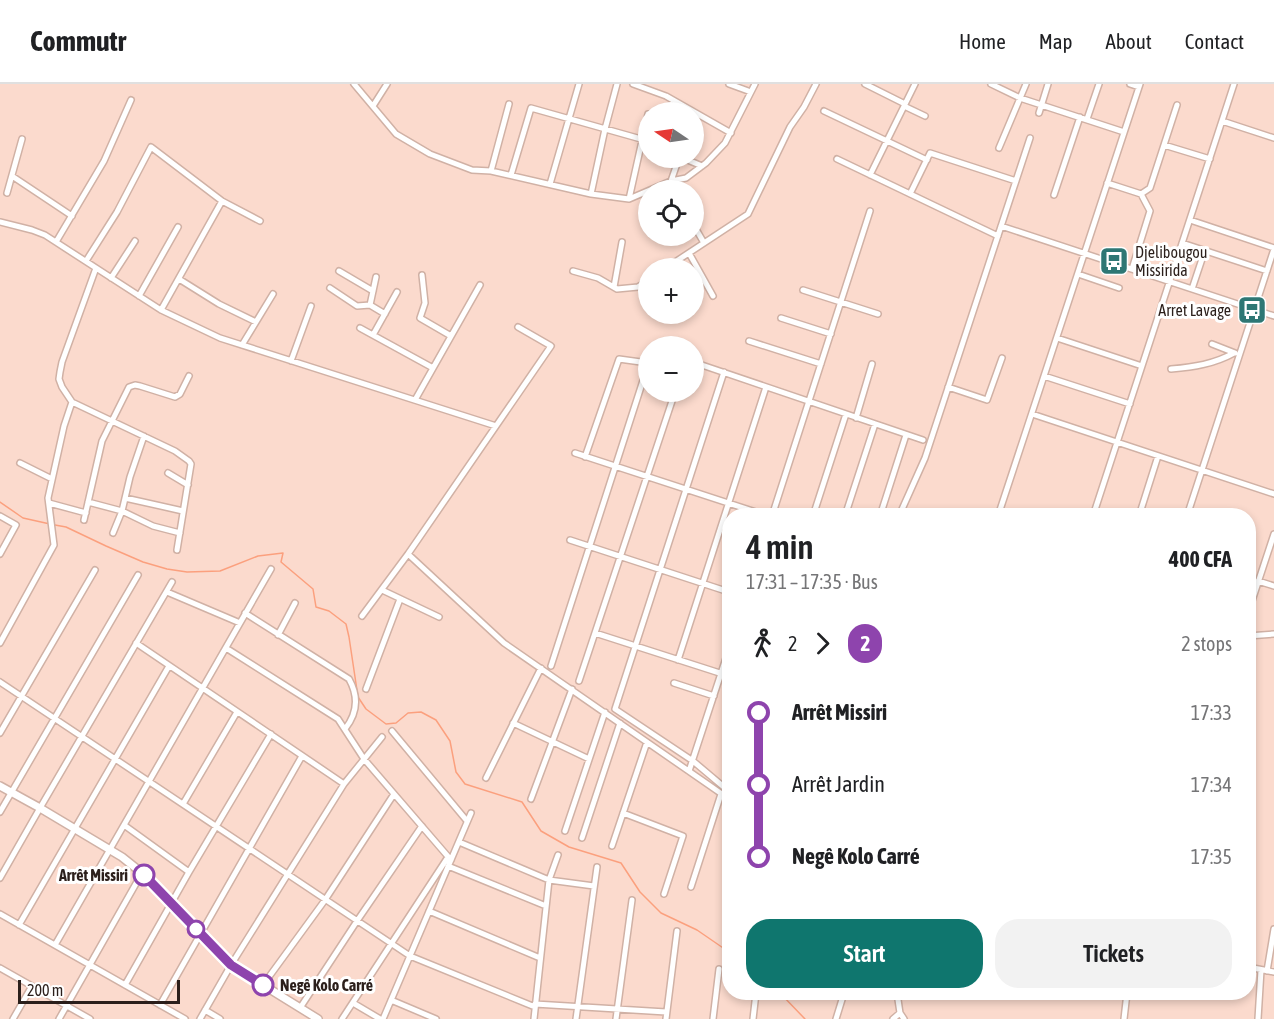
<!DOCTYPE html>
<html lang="en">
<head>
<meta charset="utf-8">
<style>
	:root { --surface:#fff; --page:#f2f2f2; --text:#202124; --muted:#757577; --line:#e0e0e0; --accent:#0f766e }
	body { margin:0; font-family:"Asap Condensed",sans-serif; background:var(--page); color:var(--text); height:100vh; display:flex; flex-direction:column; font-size:22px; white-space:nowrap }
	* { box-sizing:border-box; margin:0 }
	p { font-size:20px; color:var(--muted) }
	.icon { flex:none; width:33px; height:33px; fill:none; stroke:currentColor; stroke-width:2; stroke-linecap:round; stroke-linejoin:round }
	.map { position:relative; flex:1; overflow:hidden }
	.details { position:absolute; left:722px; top:424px; width:534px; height:492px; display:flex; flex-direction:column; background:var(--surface); border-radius:24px; box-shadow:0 3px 9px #0003 }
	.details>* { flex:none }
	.badge { padding:0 12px; border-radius:20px; font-size:21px; line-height:39px }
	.needle { width:39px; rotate:283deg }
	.controls { position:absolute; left:638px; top:18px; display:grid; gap:12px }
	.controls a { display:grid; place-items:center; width:66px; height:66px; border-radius:50%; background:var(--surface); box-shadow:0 3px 9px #0003; font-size:30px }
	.scale { position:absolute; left:18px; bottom:15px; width:162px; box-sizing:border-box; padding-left:6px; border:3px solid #2b1f1b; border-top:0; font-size:16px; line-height:21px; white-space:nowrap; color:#2b1f1b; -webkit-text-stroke:4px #fff; paint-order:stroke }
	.map>.badge { position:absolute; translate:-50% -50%; box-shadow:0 0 0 3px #fff }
	.legs { display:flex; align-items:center; gap:9px; height:66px; padding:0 24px; font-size:20px }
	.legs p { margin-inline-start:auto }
	.summary { display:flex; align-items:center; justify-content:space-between; height:102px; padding:0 24px }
	h1 { font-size:33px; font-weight:600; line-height:45px }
	.action { display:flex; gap:12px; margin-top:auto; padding:12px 24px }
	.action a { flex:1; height:69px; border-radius:24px; background:var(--accent); color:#fff; font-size:24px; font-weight:600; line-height:69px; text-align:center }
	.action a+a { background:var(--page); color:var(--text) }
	ul { padding:0 24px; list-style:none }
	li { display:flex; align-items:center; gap:21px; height:72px; font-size:22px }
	li i { display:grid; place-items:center; width:9px; height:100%; margin:0 8px; background:currentColor }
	li i::after { content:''; width:15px; height:15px; margin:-8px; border:4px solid; border-radius:50%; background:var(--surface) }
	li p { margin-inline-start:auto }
	li:first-child i { background:linear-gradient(#0000 50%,currentColor 0) }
	li:last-child i { background:linear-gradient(currentColor 50%,#0000 0) }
	header { display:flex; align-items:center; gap:36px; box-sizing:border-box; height:84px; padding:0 30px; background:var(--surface); border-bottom:2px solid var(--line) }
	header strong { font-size:28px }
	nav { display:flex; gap:33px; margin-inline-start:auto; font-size:21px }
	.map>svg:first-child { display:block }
</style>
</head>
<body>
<header>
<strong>Commutr</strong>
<nav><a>Home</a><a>Map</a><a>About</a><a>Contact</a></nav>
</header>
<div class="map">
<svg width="1274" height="935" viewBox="0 0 1274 935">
	<rect width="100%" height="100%" fill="#fbdacd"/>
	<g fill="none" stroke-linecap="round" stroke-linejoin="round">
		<path stroke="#fba07e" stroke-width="1.5" d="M0,418L23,434L50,440
			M55,441L66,443L106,462L143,478L167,485L187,488L220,487L258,472L283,469L281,478L313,505L316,523L329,527L346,540L349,553L358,613L366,625L386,640L396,639L408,629L421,628L436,636L450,657L456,688L465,700L522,718L541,747L569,763L621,779L640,808L661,829L697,846L729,868
			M780,909L805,935"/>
		<g stroke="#d0b1a5" stroke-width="8">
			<path id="minor" d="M354,0L396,50L430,70L472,86L491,87L591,110L629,115L671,97L686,94L706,79L725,59L755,0
				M633,0L666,12L731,49
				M729,0L751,8
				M865,0L905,20
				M991,0L1020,14L1124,48
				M1130,0L1139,3
				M373,22L387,0
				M904,22L925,32
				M824,27L927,76
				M1039,29L1048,0
				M1087,35L1099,0
				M1222,37L1274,54
				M1164,61L1210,75
				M999,64L1026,0
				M683,74L702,82
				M837,75L998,152
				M491,87L509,20
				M511,91L531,24L648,57
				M870,91L915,0
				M12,92L72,132
				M671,97L679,74
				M1107,99L1141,110L1150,127L1132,185
				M550,100L579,0
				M7,109L22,55
				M591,110L605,45L617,0
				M910,110L930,69L1016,97
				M1141,110L1150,104L1177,21
				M1054,111L1080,33
				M629,115L648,30
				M1190,136L1274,164
				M0,138L32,146L45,151L161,226L220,254L496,342
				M693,140L704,159
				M1001,142L1274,232
				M56,158L104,77L131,16
				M1182,159L1267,187
				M689,169L713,212
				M86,177L117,128L151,63L222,117L260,137
				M96,184L62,278L60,288L59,295L62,303L72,318L175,367L189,377L191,380L177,466
				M666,184L748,130L790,43L804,23L816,0
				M339,187L373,207
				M573,187L598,194L617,205L638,203L648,197
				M1078,190L1119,204
				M422,191L425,219L420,234L451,252
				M111,194L135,157
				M179,195L219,220L256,238
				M614,203L622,158
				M330,204L357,222L370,221L385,230
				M1192,205L1205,166
				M803,206L878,230
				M139,212L178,143
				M370,221L376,193
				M161,226L222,117
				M781,234L831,250
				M360,244L433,284
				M373,251L397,208
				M1057,254L1142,282
				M749,257L821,280
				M1212,260L1235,269
				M242,261L273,210
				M291,277L311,222
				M693,278L923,356
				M1171,285C1194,283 1214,280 1234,269
				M724,288L615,625L693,677L725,704L729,691
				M1044,292L1130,320
				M948,303L987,316L1002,274
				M415,316L480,201
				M1032,330L1274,410
				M856,334L872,280
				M575,369L768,432
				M585,373L619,275L648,279
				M20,379L52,395
				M168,389L188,401
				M125,414L183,427
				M88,418L122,427L153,442L180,449
				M49,419L86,429
				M0,432L16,441L0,470
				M772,432L870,127
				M813,432L846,330
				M845,432L875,340
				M880,432L906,351
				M899,432L925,374L1030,54
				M998,432L1140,0
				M1093,432L1234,0
				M1139,432L1158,372
				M1187,432L1274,165
				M84,436L102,357L129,303L135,301L140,302L175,313L180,310L189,292
				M113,449L122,427L130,393L144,352
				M570,456L729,508
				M408,470L504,559L729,715
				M1258,497L1274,502
				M382,506L439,533
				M167,508L240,539
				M245,529L349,595C359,613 357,630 345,645
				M1248,529L1274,450
				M362,532L408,470L551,262L518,243
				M595,549L729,592
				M278,551L295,519
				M1248,552L1274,550
				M0,559L54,461L48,414L64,342L72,318
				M136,559L344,700
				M226,564L338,635L364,675L451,776
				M678,576L766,303
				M551,582L648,281
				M579,597L675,308
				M0,598L410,872L535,923
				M674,599L714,612
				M366,605L400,515
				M513,639L589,675
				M392,647L467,737
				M0,649L95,486
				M689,687L729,565
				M486,694L541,584
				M531,715L572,605
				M183,720L237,628
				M0,728L138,491
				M623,729L683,752L664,810
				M124,741L189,788
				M565,747L605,628
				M582,754L620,639
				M459,758L549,796L594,802
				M612,762L647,658
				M448,782L546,822
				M0,794L40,724L172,498
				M691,803L721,710
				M429,827L540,874
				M0,830L185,935
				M19,841L169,582
				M55,861L271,485
				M1248,883L1274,888
				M0,884L90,935
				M1267,887L1274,845
				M125,901L189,788L271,650
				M263,901L325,816L394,710
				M897,909L900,929L904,935
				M391,916L436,935
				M353,919L380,935
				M535,920L666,928
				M160,921L302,672
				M300,924L357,837L422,742
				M205,926L220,935
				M13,935L32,902
				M59,935L142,789
				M200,935L231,881L344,700L382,653
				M342,935L448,773
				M383,935L471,729
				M534,935L549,796L558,771
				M576,935L597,783
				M616,935L632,816
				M666,935L677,847
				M713,935L719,885
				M753,935L756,909
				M836,935L844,909
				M893,935L900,929
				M1124,935L1127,909
				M1258,935L1261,886"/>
		</g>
		<g stroke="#d0b1a5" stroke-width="10">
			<path id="tertiary" d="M0,702L40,724L122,773L142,789L231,881L318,935"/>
		</g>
		<use href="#minor" stroke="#fff" stroke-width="5"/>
		<use href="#tertiary" stroke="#fff" stroke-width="7"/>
	</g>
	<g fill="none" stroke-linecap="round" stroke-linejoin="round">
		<g stroke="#fff" stroke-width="14">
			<path id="line-1" d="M144,791L231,881L263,901"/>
		</g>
		<use href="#line-1" stroke="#8e44ad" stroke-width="9"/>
	</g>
	<defs>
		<g id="bus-square" transform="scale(1.5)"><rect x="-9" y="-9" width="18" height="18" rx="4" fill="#2e7774" stroke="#fff"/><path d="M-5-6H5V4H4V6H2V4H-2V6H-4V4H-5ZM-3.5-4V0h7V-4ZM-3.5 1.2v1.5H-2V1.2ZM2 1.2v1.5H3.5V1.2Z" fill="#fff"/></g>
	</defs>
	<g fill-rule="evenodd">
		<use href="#bus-square" x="1114" y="177"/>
		<use href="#bus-square" x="1252" y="226"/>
	</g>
	<g fill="#fff" stroke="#8e44ad" stroke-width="3">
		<circle cx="144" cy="791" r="10"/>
		<circle cx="196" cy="845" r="8"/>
		<circle cx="263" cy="901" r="10"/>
	</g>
	<g text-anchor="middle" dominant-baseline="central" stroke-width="6" stroke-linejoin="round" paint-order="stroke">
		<g font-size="16" fill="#2b1f1b" stroke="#fff" text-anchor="start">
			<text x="1135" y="168">Djelibougou<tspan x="1135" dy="18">Missirida</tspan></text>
			<text x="1231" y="226" text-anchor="end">Arret Lavage</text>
		</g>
		<g font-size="16" font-weight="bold" fill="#2b1f1b" stroke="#fff" text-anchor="end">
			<text x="128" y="791">Arrêt Missiri</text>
			<text x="280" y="901" text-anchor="start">Negê Kolo Carré</text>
		</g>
	</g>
</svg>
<div class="controls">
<a><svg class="needle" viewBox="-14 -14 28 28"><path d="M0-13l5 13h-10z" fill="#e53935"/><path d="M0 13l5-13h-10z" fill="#757577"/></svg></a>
<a><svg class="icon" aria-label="locate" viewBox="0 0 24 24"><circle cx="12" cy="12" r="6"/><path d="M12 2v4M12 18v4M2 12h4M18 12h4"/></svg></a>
<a>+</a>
<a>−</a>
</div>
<div class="scale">200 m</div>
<section class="details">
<div class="summary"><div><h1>4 min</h1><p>17:31 – 17:35 · Bus</p></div><b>400 CFA</b></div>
<div class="legs"><svg class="icon" aria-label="walk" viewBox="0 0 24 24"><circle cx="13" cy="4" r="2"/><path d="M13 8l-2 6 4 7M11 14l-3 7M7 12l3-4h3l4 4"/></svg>2<svg class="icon" aria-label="forward" viewBox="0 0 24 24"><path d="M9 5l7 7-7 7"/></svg><b class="badge" style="background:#8e44ad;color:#fff">2</b><p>2 stops</p></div>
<ul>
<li><i style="color:#8e44ad"></i><b>Arrêt Missiri</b><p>17:33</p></li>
<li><i style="color:#8e44ad"></i><span>Arrêt Jardin</span><p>17:34</p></li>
<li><i style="color:#8e44ad"></i><b>Negê Kolo Carré</b><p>17:35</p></li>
</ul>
<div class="action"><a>Start</a><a>Tickets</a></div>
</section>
</div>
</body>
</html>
